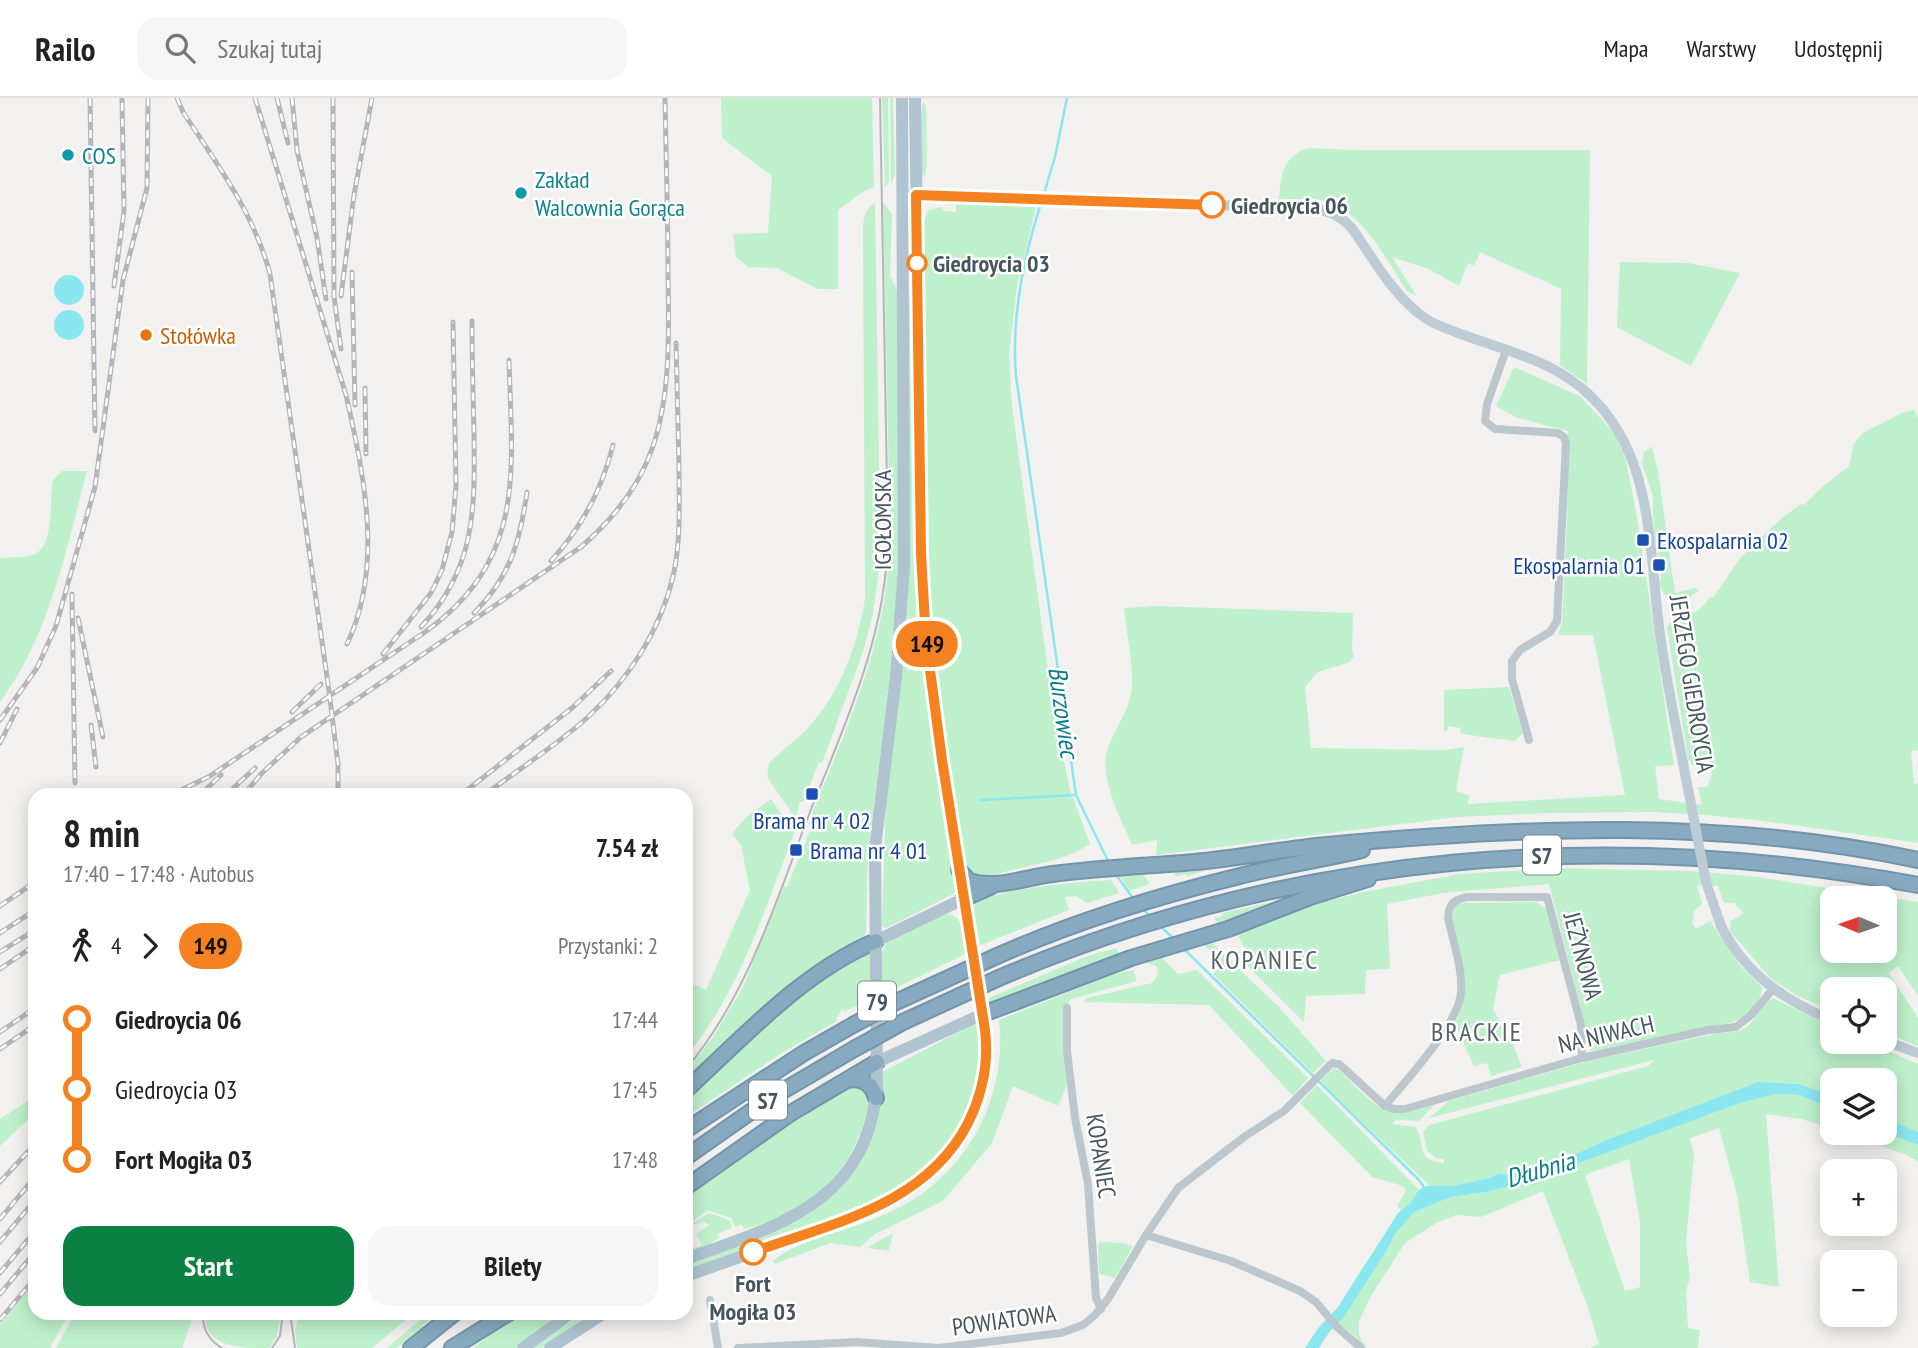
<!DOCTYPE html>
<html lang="pl">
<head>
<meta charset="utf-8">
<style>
	:root { --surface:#fff; --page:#f6f6f6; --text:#222; --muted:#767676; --line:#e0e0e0; --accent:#0b8043 }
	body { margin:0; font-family:"PT Sans Narrow",sans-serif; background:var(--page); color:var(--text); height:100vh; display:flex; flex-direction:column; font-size:26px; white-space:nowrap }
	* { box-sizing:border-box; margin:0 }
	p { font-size:23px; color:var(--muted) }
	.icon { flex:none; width:38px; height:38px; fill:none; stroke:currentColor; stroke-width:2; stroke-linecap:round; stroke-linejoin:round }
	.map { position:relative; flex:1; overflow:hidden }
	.panel { position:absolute; left:28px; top:690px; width:665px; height:532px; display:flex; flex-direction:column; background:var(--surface); border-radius:21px; box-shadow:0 4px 18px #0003 }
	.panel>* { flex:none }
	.badge { padding:0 14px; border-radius:23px; font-size:24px; line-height:46px }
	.needle { width:46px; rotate:272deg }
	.fabs { position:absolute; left:1820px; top:788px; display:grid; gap:14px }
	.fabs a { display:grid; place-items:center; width:77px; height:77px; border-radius:14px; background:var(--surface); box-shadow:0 4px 18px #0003; font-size:35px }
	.map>.badge { position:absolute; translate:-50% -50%; box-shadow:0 0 0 4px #fff }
	.legs { display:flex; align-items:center; gap:10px; height:77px; padding:0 35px; font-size:23px }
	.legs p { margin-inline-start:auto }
	.head { display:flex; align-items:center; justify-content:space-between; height:119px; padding:0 35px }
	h1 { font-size:38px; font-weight:800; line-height:52px }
	.button { display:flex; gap:14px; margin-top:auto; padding:14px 35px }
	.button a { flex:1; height:80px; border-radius:21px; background:var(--accent); color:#fff; font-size:28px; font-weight:800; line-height:80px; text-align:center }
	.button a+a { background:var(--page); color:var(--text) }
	ul { padding:0 35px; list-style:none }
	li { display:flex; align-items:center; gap:24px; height:70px; font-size:26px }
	li i { display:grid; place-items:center; width:10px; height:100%; margin:0 9px; background:currentColor }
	li i::after { content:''; width:18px; height:18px; margin:-9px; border:5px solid; border-radius:50%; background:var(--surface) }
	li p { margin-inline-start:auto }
	li:first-child i { background:linear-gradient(#0000 50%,currentColor 0) }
	li:last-child i { background:linear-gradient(currentColor 50%,#0000 0) }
	header { display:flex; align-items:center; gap:42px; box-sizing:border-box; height:98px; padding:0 35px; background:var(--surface); border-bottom:2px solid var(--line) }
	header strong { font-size:33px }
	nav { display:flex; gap:38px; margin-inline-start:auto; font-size:24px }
	.search { width:490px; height:63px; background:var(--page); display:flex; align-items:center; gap:18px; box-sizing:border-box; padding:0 24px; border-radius:21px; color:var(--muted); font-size:26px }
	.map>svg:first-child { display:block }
</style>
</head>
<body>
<header>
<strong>Railo</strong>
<div class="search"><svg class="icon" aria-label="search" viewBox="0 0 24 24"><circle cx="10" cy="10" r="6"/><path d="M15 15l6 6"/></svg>Szukaj tutaj</div>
<nav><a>Mapa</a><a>Warstwy</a><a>Udostępnij</a></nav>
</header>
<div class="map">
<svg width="1918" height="1250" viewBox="0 0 1918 1250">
	<rect width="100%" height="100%" fill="#f3f0f0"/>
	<path fill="#bef1cb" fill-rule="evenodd" d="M721,0H872L874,89L864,93L838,112V191H818L777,170L748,169L736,159L733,136L768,135L772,78L722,40Z
		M882,0H888L889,84L885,89Z
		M890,0H893L895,76L891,86Z
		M923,4L926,7L927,66L924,80L922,74L920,28Z
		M1308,50L1357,52H1590L1587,286L1560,267L1561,191L1480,154L1474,168L1468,165L1459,188L1429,171L1392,159L1417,198L1407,193C1386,162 1366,118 1328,104C1314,99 1294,102 1279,101C1281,77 1282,59 1308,50Z
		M883,104L892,116L890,180L892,181L897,193L899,444L893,559L868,752L866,835L861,843L686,984V975L713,939L742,891L784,788L787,789L812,728L808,726C847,628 889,543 890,436Z
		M875,105L880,431L878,479L873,516L863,554L822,665L819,664L803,704L800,703L796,721L767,679L769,665C781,653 794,644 806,632C840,596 857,549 865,501L863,149C863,134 860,113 875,105Z
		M956,105L1036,109L1017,188L1009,256L1012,308L1054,616L1070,692L1090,746C1057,768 1015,766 978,784L964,772C952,686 935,600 929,514C921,385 924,255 922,125L929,112L942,109L943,113L956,114Z
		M1620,164L1689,165L1740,175L1691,268L1617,229Z
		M907,181L914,224L917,485L957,794L886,830L883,829L882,823L886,703L907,520L908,486Z
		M1514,269L1580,298L1615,336L1626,362L1638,425L1674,667L1655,668L1659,701L1702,707L1698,689H1707C1711,680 1714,673 1711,664L1694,669L1688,661L1667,530C1674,514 1684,520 1697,513C1702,510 1707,503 1710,499L1713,500L1740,460L1783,419L1801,406L1804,407L1820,391L1849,368L1854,345L1863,335L1902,315L1914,312L1918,320V652L1911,653L1914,685L1918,686V745L1756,722L1705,717L1655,714L1547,715L1457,719L1156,757L1157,742L1132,747C1121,721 1098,679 1108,650C1116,629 1129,613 1132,590C1134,570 1126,532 1124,510L1156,508L1353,515L1352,552L1354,558L1350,564L1318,574L1305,589L1311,650L1443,652L1464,649L1456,693L1469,697L1468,706L1625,697L1593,537H1558L1562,524L1567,423L1568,333L1518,320L1496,308Z
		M1652,349L1658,373L1675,495L1695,490L1699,492C1682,509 1663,507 1659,482L1661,481L1653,422V398L1642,366L1644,354Z
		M62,373H87C66,452 50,537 0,604V460C9,459 20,460 29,458C57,453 48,403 53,382Z
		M1509,589L1523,635L1515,643L1461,636L1460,630L1448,628L1447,633H1444V592Z
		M771,701L793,733L797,728C766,807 741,892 686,959V889L693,886L706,892L750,792L741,747L732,736L746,719Z
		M1229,766L1187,778L1186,776L1176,778L1172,773Z
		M1556,770L1691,773L1758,779L1918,804V898L1898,868L1889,875L1918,920V948L1885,935V891H1832V913L1796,897L1771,881L1730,833L1731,823L1744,815L1734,805H1724L1718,788L1697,787L1702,806L1694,813L1692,826L1696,831L1710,823L1742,870L1762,889C1763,904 1745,919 1733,924L1592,953L1586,944L1581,911L1549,786L1443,795L1387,806L1390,871L1366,872L1365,896L1306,898L1304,924L1235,856L1245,851L1236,834L1302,809L1368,793L1460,776ZM1832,800H1885V852H1832Z
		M1144,777L1150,786L1129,793L1120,778Z
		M1111,782L1119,795L1087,805L1076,798L1065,799L1069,812L976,849L970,806L974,803C1021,789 1062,785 1111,782Z
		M1271,804L1218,825L1214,820L1222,818V815Z
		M1536,804L1546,811L1560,862L1500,877L1493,911L1512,945L1522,969L1491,978L1487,965L1474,968L1455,926L1461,910L1450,821L1456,805Z
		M944,816C966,816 964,840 965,856L882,897C882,879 877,857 888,843Z
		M1212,845L1279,909L1326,963L1313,975L1213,876L1222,865L1204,847Z
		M1116,850L1119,856L990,907L987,908L984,902L1085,859Z
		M870,852L872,900L844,914L842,911L836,921L837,923L780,956L686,1019V999L784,909L827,875Z
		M1162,860L1178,876L1197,872L1308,980L1293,998L1209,907L1084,904L1087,900L1152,885L1156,880L1158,872L1156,868L1147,865Z
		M1133,872L1137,883L1071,901L1063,914L1068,984L1058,1008L1013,988L992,1045L943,1103L875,1136L860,1149L830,1145L775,1166L773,1163C803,1139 846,1134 881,1118C895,1112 911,1104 923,1095C977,1057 1007,987 999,922L1111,877Z
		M1773,900L1832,929V943H1865L1918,966V1034L1885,1020V982H1832V998L1799,986L1758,984L1606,1042L1578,1055L1512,1077L1501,1075L1489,1080L1453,1088H1430L1320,984L1334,970L1340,973C1356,988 1378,1017 1403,1015C1414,1014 1425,1009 1435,1006L1419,1023L1395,1022L1393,1026L1416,1029C1426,1047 1414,1062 1444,1065V1061L1436,1060L1427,1053L1423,1034L1429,1027L1648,968L1654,962L1429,1020L1449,1003L1588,963L1718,935C1762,935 1747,915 1773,900Z
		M974,926C984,935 980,964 978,977C971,1023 941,1070 900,1092C870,1108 838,1118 806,1130C766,1144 726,1158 686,1173V1167C773,1136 840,1122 876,1026C882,1009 879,990 884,973Z
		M861,987L870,998C859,1068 814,1116 744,1131L742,1126L735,1129L731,1120L708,1112L686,1128V1097L797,1018L848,988Z
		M1317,987L1419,1092L1410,1105L1401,1112L1397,1108L1406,1093L1403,1088L1372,1079L1300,1005Z
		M1776,996L1799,997L1832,1011V1031L1802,1021L1766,1016L1779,1189L1750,1184L1737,1097L1719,1030L1690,1040L1694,1057L1686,1144L1690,1180L1686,1193L1688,1230L1700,1232L1698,1250H1590L1599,1246L1587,1207L1543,1093L1481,1119L1456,1117L1438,1124L1405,1145L1369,1201L1359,1224V1237L1366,1250H1364L1354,1237L1338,1225L1387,1152L1393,1138L1411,1115L1451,1099L1487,1094L1539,1080L1740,1005ZM1629,1061L1640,1124V1189L1625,1193L1585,1077Z
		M35,998V1015L0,1048V1021Z
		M1841,1034H1884L1918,1047V1064L1907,1057Z
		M709,1115L729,1122L732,1130L717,1136L719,1140L705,1149L686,1156V1153L702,1147L696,1136L709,1127L705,1124L688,1128Z
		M893,1135L889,1153L867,1150Z
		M1100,1144L1122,1145L1133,1148L1115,1180L1099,1176L1098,1148Z
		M35,1184V1214L69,1215L50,1250H0V1227Z
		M206,1214L281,1215L277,1238L269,1250C242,1250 201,1250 206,1214Z
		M75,1215V1214L194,1215L182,1250H56Z
		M299,1215V1214L414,1215L372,1250H297L295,1233Z
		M428,1215H437L397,1250H387Z
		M519,1215H563L515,1250H473Z
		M584,1215H595L541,1250H532Z"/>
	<path fill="#8ae6ef" d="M54 192a15 15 0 1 1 30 0a15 15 0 1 1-30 0Z
		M54 227a15 15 0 1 1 30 0a15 15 0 1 1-30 0Z
		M1758,984L1799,986L1832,998V1011L1799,997L1776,996L1740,1005L1539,1080L1487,1094L1451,1099L1414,1114L1395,1136L1387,1152L1343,1220L1330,1233L1319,1250H1305L1319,1229L1338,1209L1398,1115L1410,1105L1419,1092L1426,1088H1453L1489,1080L1500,1075L1512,1077L1578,1055L1606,1042Z
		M1885,1020L1918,1034V1047L1884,1034Z"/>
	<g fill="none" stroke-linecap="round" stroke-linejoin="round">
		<path stroke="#8ae6ef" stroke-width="2.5" d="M1043,99L1055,59L1067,0
			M1041,105C1023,161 1011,219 1016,278L1076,697L1109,765
			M981,702L1075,697
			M1114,774L1135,803
			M1142,810L1152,820
			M1159,827L1175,842
			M1182,849L1419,1082L1425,1091"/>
		<g stroke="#7295ac" stroke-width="18">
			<path id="highway" d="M959,772L969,783C996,792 1026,779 1053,776C1100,770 1148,768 1195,764C1239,760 1283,751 1327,747C1524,729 1723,720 1918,762
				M963,801L992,788
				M997,858C1074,824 1154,799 1236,779C1277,768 1320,762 1362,752
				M1001,879C1294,755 1607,729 1918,787
				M983,916L1131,860L1228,831L1310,799L1368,781
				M847,982C862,979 872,985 876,1000
				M686,992C745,938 801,875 876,843
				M686,1032L804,955L853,927
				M686,1059L769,1001L854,951
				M686,1089L791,1015L877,964
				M411,1250L456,1214
				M452,1250L510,1214"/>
		</g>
		<path stroke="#bbc7cd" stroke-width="8" d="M1506,252L1487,306L1485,323L1495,331L1558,335L1564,339L1566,346L1557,523L1550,534L1520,552L1512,563V581L1529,642
			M1067,910V953L1075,1020L1088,1086L1096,1200L1101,1211
			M1385,1008C1406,982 1458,927 1461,895C1463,871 1453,843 1448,820C1449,806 1453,802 1467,799H1547L1581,927L1582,960
			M1146,1137L1231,1163L1300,1193L1316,1204L1337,1229L1361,1250
			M710,1202L718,1250
			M738,1250L857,1244L938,1250L1061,1235L1083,1227L1095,1217L1108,1201L1146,1137L1178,1090L1244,1039L1284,1013L1332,965L1339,966L1385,1008L1394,1011H1405L1582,960L1708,932L1736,929L1751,917L1773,891"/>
		<path stroke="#bdcbd4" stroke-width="10" d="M911,97L1313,110C1328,112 1340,118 1351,129C1373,160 1393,198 1425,220C1438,229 1454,233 1469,239C1503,251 1541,261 1571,282C1653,339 1648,440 1659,529C1665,575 1674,620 1683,665
			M1721,828C1745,875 1784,903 1832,922
			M1885,943L1918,955"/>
		<path stroke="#afc3d0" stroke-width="12" d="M876,843L963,801
			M877,964L983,916
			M686,1161C780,1127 868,1105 877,986L875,750L896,579L904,468L902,0
			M686,1178C726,1164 766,1150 806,1135C838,1124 871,1114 900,1098C958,1065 993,997 985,932L933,603L923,501L915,0
			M523,1250L573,1214
			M550,1250L606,1214"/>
		<use href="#highway" stroke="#87aac0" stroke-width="14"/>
		<path stroke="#b2b6bb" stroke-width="2" d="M686,971C748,897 776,803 810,714C846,623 886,539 888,440L880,0
			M203,1214C202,1230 208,1242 222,1250
			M290,1214L295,1250
			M272,1250L280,1238L283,1214"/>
		<g stroke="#b2b6bb" stroke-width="5">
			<path id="rail" d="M90,0L95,333
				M177,0L183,14C217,66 254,115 270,176L329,593L338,666V696
				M255,0L346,297C364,377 384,469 347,546
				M277,0L288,45
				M292,0L297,52L317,140L326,201
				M333,0L334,198L341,251
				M352,174L355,307
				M114,188L124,113L122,0
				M341,198L354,97L372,0
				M365,290L366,356
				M551,463C582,429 602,392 613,347
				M72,496L75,685
				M474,515C511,478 520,443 527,394
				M78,520L103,639
				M421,529C476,470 475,411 474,335C473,298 472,260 472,223
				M383,556L431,495L442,472L452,434L456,388L453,224
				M292,614L321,586
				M0,622L37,570L56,528L95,389L123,182L147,90L148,0
				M91,627L96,669
				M0,645L17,611
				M173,696L210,678L425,534C527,461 512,373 509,262
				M201,696L221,677
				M227,696L255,670
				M244,696L262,675L301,639L581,449C612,422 638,391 652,351C671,298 669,232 668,176C668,118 666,59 665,0
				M462,696L572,610L611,573
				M486,696C519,671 557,647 588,619C629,581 662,530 674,474C681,439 679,403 679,368C678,327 677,286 676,245
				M0,808L35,784
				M0,835L35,812
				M0,854L35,832
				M0,871L35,847
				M0,934L35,910
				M0,951L35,927
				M0,1084L35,1046
				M0,1121L35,1079
				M0,1144L35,1102
				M0,1175L35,1133
				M0,1196L35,1154
				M0,1222L35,1180"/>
		</g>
		<use href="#rail" stroke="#fff" stroke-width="2.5" stroke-dasharray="8" stroke-linecap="butt"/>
		<g stroke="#7295ac" stroke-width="18" stroke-linecap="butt">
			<path id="highway-bridge" d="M853,927L896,904L997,858
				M854,951L903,924L1001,879"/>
		</g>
		<path stroke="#bdcbd4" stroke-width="10" d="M1683,665L1706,784L1721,828"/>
		<use href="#highway-bridge" stroke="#87aac0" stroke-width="14"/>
	</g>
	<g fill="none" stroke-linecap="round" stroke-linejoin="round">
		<g stroke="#fff" stroke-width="16">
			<path id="line-1" d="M753,1154C833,1125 926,1107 968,1025C983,995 989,965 985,932L942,662L926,542L921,456L916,97L1212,107"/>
		</g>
		<use href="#line-1" stroke="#f58220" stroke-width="10"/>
	</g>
	<g fill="#0f9aa8" stroke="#fff" stroke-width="2.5">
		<circle cx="68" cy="57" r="7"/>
		<circle cx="521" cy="95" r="7"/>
	</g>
	<g fill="#fff" stroke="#f58220" stroke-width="3.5">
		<circle cx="1212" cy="107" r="12"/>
		<circle cx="917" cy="165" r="9"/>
		<circle cx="753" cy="1154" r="12"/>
	</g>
	<circle fill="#e8710a" stroke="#fff" stroke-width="2.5" cx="146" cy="237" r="7"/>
	<g fill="#1a4fb4" stroke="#fff" stroke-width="2.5">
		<rect x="1636" y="435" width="14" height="14" rx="3.5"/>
		<rect x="1652" y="460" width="14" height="14" rx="3.5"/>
		<rect x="805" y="689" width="14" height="14" rx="3.5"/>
		<rect x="789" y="745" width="14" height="14" rx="3.5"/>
	</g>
	<g text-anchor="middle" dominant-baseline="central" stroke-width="5" stroke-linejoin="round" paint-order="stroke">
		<g fill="#fff" stroke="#7e898e" stroke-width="2">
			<rect x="1523" y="737.5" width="38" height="39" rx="5"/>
			<rect x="858" y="883.5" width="38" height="39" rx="5"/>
			<rect x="749" y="982.5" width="38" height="39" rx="5"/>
		</g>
		<g font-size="23" font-weight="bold" fill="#47565e">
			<text x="1542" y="757">S7</text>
			<text x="877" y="903">79</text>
			<text x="768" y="1002">S7</text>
		</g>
		<g font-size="24" fill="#0d838f" stroke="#fff" text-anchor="start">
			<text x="82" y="57">COS</text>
			<text x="535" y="81">Zakład<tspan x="535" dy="28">Walcownia Gorąca</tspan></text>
		</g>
		<g font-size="24" font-weight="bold" fill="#47565e" stroke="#fff" text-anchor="start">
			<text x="1231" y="107">Giedroycia 06</text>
			<text x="933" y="165">Giedroycia 03</text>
			<text x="753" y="1185" text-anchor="middle">Fort<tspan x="753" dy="28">Mogiła 03</tspan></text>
		</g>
		<g font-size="24" fill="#c56008" stroke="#fff" text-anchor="start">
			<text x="160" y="237">Stołówka</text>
		</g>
		<g font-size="24" fill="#47565e" stroke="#fff">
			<text transform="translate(882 422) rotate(-90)">IGOŁOMSKA</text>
			<text transform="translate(1692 586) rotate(81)">JERZEGO GIEDROYCIA</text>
			<text transform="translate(1583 858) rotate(75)">JEŻYNOWA</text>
			<text transform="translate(1606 936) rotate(-13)">NA NIWACH</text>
			<text transform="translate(1101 1058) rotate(81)">KOPANIEC</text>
			<text transform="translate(1004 1222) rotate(-8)">POWIATOWA</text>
		</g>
		<g font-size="24" fill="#164399" stroke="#fff" text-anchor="start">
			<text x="1657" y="442">Ekospalarnia 02</text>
			<text x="1645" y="467" text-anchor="end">Ekospalarnia 01</text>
			<text x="812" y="722" text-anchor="middle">Brama nr 4 02</text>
			<text x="810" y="752">Brama nr 4 01</text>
		</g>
		<g font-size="26" font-style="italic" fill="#0a7e89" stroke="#fff">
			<text transform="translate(1064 614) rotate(82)">Burzowiec</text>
			<text transform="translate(1540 1071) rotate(-16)">Dłubnia</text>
		</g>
		<g font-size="26" letter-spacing="2" fill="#5c6165" stroke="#fff">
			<text x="1265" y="861">KOPANIEC</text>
			<text x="1477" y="933">BRACKIE</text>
		</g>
	</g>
</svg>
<div class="fabs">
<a><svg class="needle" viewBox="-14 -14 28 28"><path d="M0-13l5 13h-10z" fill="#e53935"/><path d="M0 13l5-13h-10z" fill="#767676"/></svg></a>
<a><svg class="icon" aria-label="locate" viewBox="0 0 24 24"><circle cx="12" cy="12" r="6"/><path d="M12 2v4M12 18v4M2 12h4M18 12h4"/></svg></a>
<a><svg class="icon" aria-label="layers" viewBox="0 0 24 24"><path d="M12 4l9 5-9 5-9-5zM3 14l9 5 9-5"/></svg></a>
<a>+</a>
<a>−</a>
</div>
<b class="badge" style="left:927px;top:546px;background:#f58220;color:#111">149</b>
<section class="panel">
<div class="head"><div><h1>8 min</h1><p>17:40 – 17:48 · Autobus</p></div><b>7.54 zł</b></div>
<div class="legs"><svg class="icon" aria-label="walk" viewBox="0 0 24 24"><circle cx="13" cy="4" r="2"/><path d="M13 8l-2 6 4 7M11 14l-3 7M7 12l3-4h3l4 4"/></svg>4<svg class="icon" aria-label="forward" viewBox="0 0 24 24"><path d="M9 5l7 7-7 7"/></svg><b class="badge" style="background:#f58220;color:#111">149</b><p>Przystanki: 2</p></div>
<ul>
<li><i style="color:#f58220"></i><b>Giedroycia 06</b><p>17:44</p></li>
<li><i style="color:#f58220"></i><span>Giedroycia 03</span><p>17:45</p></li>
<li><i style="color:#f58220"></i><b>Fort Mogiła 03</b><p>17:48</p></li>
</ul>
<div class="button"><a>Start</a><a>Bilety</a></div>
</section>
</div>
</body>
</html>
